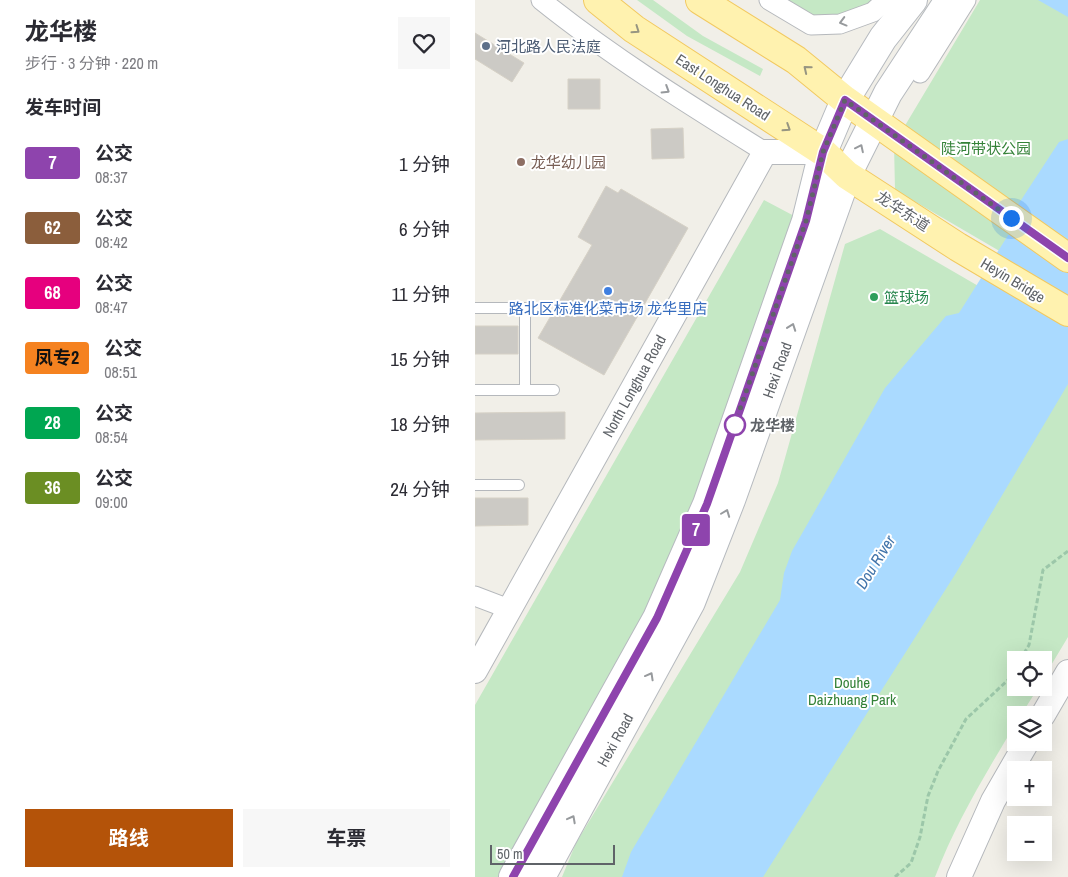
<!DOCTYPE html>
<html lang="zh">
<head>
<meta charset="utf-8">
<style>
	:root { --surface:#fff; --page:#f7f7f7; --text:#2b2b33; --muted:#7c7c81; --accent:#b45309 }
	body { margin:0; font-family:"Archivo Narrow","Noto Sans SC",sans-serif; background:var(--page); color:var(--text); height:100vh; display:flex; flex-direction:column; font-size:19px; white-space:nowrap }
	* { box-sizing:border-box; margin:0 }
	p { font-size:16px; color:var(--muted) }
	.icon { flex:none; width:28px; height:28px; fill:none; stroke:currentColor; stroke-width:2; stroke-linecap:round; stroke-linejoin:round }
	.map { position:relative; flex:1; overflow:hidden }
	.side { display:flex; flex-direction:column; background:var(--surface); width:475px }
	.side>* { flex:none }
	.badge { padding:0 10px; border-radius:4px; font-size:18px; line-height:32px }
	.controls { position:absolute; left:532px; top:651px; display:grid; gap:10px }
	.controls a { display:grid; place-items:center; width:45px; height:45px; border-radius:0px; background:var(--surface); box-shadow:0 5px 20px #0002; font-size:25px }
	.scale { position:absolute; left:15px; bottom:12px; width:125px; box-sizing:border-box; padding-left:5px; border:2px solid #5f6368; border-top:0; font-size:14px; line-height:18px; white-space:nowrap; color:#5f6368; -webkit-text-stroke:4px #fff; paint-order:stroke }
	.you { position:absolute; width:25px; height:25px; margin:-12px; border:4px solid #fff; border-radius:50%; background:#1a73e8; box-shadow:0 0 0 8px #1a73e833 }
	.map>.badge { position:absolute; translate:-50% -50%; box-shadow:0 0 0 2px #fff }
	h2 { padding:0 25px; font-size:19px; line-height:45px }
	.round { display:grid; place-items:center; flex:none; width:52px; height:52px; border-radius:0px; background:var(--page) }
	.head { display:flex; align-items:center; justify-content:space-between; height:85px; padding:0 25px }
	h1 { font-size:24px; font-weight:700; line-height:38px }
	.button { display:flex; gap:10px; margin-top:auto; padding:10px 25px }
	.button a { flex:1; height:58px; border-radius:0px; background:var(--accent); color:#fff; font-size:20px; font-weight:700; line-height:58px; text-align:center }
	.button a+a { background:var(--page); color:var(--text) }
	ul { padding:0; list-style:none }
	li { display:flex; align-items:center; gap:15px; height:65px; padding:0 25px }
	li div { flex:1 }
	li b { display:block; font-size:19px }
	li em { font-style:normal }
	li .badge { min-width:55px; font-weight:700; text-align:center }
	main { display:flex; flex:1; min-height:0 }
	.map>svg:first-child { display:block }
</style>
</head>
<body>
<main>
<section class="side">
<div class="head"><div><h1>龙华楼</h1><p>步行 · 3 分钟 · 220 m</p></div><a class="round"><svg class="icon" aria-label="heart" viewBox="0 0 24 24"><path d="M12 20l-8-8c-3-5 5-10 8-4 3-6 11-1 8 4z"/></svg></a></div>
<h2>发车时间</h2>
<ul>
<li><span class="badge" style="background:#8e44ad;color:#fff">7</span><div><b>公交</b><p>08:37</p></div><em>1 分钟</em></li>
<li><span class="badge" style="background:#8b5e3c;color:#fff">62</span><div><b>公交</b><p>08:42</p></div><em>6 分钟</em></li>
<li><span class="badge" style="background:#e6007e;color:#fff">68</span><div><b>公交</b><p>08:47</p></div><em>11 分钟</em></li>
<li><span class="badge" style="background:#f58220;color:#111">凤专2</span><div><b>公交</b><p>08:51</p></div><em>15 分钟</em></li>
<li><span class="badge" style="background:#00a651;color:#fff">28</span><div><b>公交</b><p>08:54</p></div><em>18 分钟</em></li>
<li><span class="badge" style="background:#6b8e23;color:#fff">36</span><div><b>公交</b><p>09:00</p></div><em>24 分钟</em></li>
</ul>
<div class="button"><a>路线</a><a>车票</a></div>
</section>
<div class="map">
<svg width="593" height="877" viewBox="0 0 593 877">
	<rect width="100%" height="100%" fill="#f1efe8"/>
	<path fill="#c5e8c5" d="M162,0H178L228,36L288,69L285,76L212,36Z
		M310,0H400L392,12L341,18Z
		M505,0H593V291L420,190L419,144Z
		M289,200L323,218L186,591L68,793L31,877H0V705Z
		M405,229L593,338V637L569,677V660H541V688H563L546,715H541V723C511,773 481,822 460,877H87L101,843L265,572L303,483L370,244Z"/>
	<path fill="#aadaff" d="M563,0H593V17Z
		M593,139V384L481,573L288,877H147L156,852L305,600L309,573L317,551L410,388L471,316L484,313L537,229V214L584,142Z"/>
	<path fill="#cccac5" stroke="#d6d1c6" d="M0,33L49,63L37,82L0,59Z
		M93,79H125V109H93Z
		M208,128L209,158L177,159L176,129Z
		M131,186L143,193L146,189L213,228L129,375L63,338L117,245L103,237Z
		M0,326H43V354H0Z
		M90,412V439L0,440V413Z
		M0,498H53V525L0,526Z"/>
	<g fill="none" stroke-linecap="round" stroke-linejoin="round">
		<g stroke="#b5b8bc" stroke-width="12">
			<path id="service" d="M0,308H50V390
				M0,390H79
				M0,485H44"/>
		</g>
		<g stroke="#b5b8bc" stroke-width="21">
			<path id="minor" d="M66,0C137,57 213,104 290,152
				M294,0L336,25L365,24L398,12L411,0
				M445,73L491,0
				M0,596L34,609"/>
		</g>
		<g stroke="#b5b8bc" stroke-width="26">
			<path id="tertiary" d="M0,671L290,152H348
				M568,715L593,672
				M484,877L518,801L552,742"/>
		</g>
		<g stroke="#b6babf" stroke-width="30">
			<path id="secondary" d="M38,877L182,618L232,504L331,221L348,152L370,100L408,38L438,0
				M66,877L216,602L256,500L372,175L413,93L474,0"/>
		</g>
		<g stroke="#f2c960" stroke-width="30">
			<path id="primary" d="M123,0L159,29L348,152L372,175L483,247L593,312
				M225,0L321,60L370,100L593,258"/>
		</g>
		<path stroke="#9cc7a9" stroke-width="3" stroke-dasharray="5 2.5" stroke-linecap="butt" d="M545,660L554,645L568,570L593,551
			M420,877L436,863L445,837L453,796L463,771L491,719L533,680L541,666"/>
		<use href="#service" stroke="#fff" stroke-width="10"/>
		<use href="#minor" stroke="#fff" stroke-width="19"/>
		<use href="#tertiary" stroke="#fff" stroke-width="24"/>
		<use href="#secondary" stroke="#fff" stroke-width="28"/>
		<use href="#primary" stroke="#fff2af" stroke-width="28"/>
	</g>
	<defs><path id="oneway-chevron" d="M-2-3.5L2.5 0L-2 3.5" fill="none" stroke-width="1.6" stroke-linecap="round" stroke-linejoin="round" transform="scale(1.25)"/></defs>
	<g stroke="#979a9d">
		<use href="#oneway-chevron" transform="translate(368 22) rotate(165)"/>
		<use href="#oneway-chevron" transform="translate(191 90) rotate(32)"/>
		<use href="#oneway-chevron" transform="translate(385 148) rotate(-64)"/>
		<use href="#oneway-chevron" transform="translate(317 327) rotate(-70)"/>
		<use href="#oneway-chevron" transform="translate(251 513) rotate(-69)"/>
		<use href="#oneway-chevron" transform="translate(175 676) rotate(-61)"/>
		<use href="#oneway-chevron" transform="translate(97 819) rotate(-62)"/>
	</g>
	<g stroke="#979581">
		<use href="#oneway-chevron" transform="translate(161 30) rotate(35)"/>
		<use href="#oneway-chevron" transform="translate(332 69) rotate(-141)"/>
		<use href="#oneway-chevron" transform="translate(312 128) rotate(33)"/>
	</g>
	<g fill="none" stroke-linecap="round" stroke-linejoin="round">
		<g stroke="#fff" stroke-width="11">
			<path id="line" d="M38,877L182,618L232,504L331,221L348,152L370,100L593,258"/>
		</g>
		<use href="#line" stroke="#8e44ad" stroke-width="8"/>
		<path stroke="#5f6368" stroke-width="5" stroke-dasharray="0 9" d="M260,425L258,429L331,221L348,152L370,100L536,218"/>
	</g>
	<circle fill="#5c6f8a" stroke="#fff" stroke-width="2" cx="11" cy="46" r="5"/>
	<circle fill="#8d6e63" stroke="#fff" stroke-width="2" cx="46" cy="162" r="5"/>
	<circle fill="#3f7fe0" stroke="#fff" stroke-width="2" cx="133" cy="291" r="5"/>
	<circle fill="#2e9e5b" stroke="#fff" stroke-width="2" cx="399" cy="297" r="5"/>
	<circle fill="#fff" stroke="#8e44ad" stroke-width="2.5" cx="260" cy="425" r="10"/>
	<g text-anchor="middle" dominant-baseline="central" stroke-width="4" stroke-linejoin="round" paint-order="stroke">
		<g font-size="15" fill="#4e5e75" stroke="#fff" text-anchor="start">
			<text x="21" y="46">河北路人民法庭</text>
		</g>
		<g font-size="15" fill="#5f6368" stroke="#fff">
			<text transform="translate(248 87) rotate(33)">East Longhua Road</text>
			<text transform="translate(428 211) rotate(33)">龙华东道</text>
			<text transform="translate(538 280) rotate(31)">Heyin Bridge</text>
			<text transform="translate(302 370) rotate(-70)">Hexi Road</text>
			<text transform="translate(159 386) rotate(-61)">North Longhua Road</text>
			<text transform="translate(140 740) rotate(-61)">Hexi Road</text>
		</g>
		<g font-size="15" fill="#348238" stroke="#fff">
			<text x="511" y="148">陡河带状公园</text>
			<text x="377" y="682">Douhe<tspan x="377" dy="17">Daizhuang Park</tspan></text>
		</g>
		<g font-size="15" fill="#785e54" stroke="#fff" text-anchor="start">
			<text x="56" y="162">龙华幼儿园</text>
		</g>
		<g font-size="15" fill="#27864d" stroke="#fff" text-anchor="start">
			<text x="409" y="297">篮球场</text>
		</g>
		<g font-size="15" fill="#366cbe" stroke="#fff">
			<text x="133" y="308">路北区标准化菜市场 龙华里店</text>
		</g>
		<g font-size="15" font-weight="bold" fill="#5f6368" stroke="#fff" text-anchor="start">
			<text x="275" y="425">龙华楼</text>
		</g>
		<g font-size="16" font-style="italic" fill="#4174aa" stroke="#fff">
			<text transform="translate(400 562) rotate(-58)">Dou River</text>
		</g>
	</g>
</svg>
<div class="controls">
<a><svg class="icon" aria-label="locate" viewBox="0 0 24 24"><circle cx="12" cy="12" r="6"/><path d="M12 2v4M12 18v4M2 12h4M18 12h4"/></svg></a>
<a><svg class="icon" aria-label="layers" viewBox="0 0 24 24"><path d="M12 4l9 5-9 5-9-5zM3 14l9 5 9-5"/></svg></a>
<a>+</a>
<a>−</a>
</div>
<div class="scale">50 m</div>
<div class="you" style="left:536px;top:218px"></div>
<b class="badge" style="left:221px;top:530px;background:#8e44ad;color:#fff">7</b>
</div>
</main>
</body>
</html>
